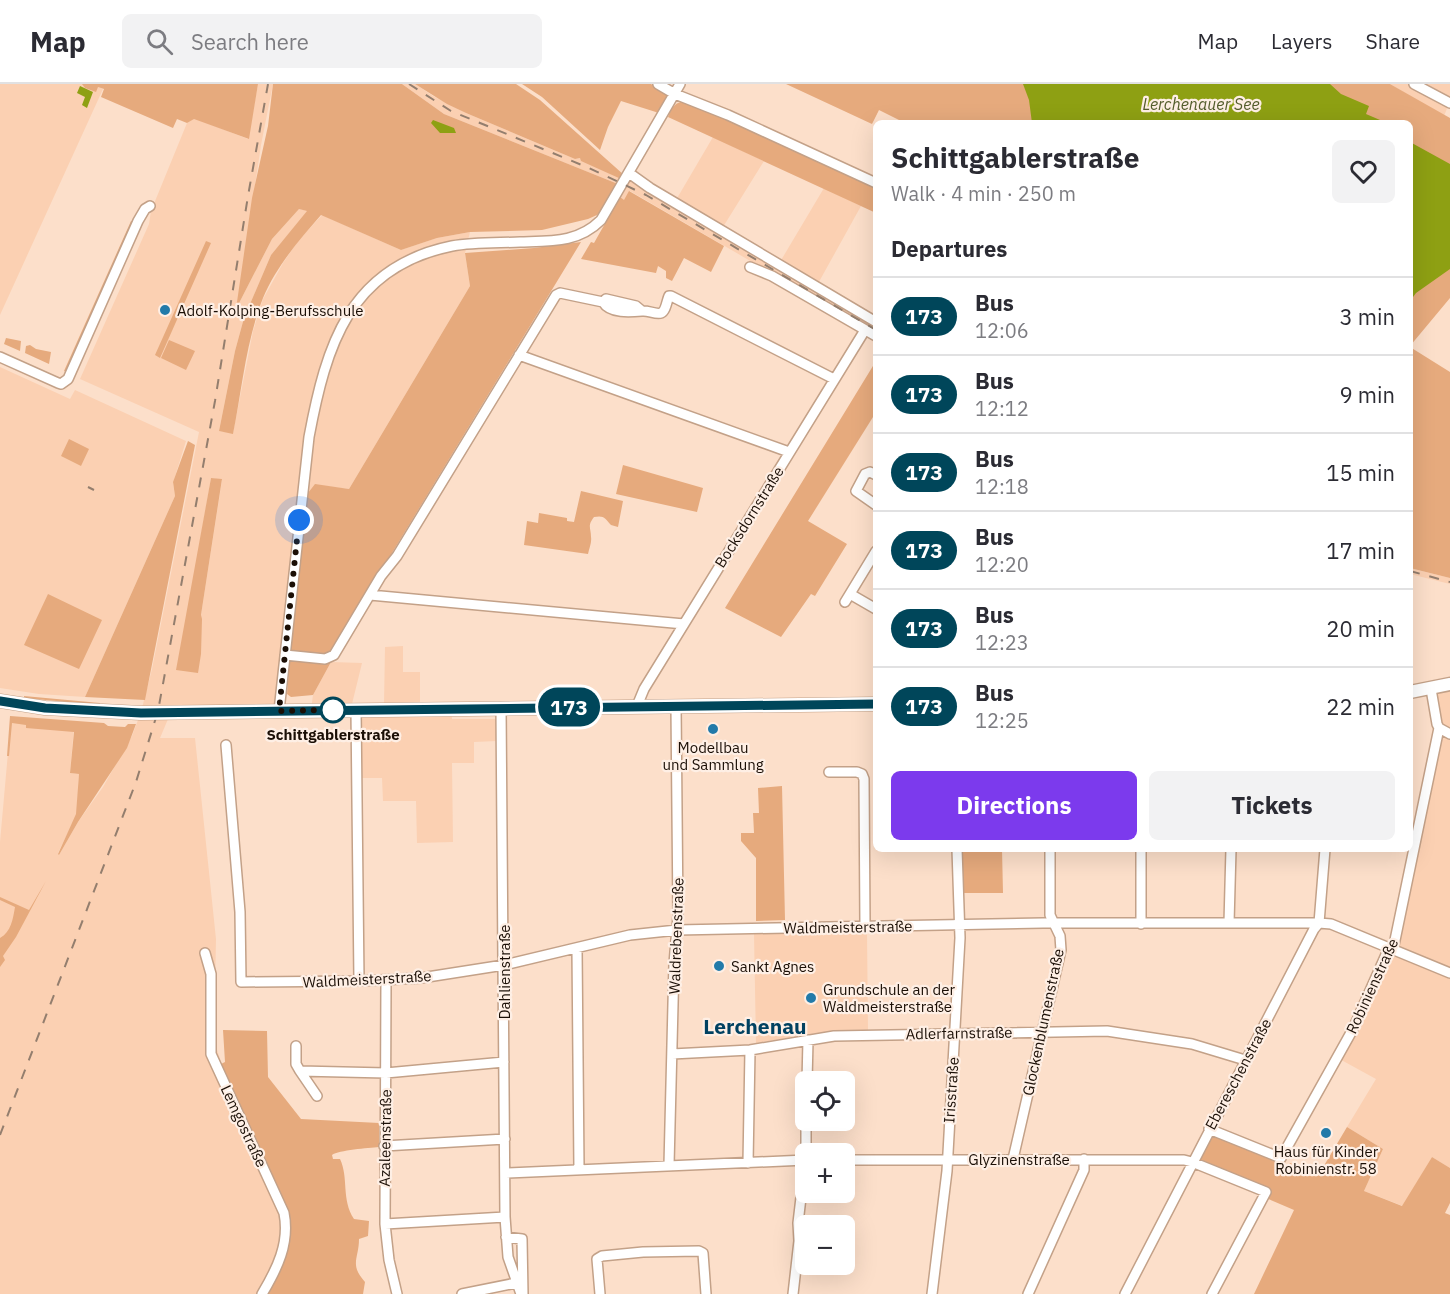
<!DOCTYPE html>
<html lang="en">
<head>
<meta charset="utf-8">
<style>
	:root { --surface:#fff; --page:#f2f2f3; --text:#2b2b33; --muted:#7c7c81; --line:#e1e1e2; --accent:#7c3aed }
	body { margin:0; font-family:"IBM Plex Sans",sans-serif; background:var(--page); color:var(--text); height:100vh; display:flex; flex-direction:column; font-size:22px; white-space:nowrap }
	* { box-sizing:border-box; margin:0 }
	p { font-size:20px; color:var(--muted) }
	.icon { flex:none; width:33px; height:33px; fill:none; stroke:currentColor; stroke-width:2; stroke-linecap:round; stroke-linejoin:round }
	.map { position:relative; flex:1; overflow:hidden }
	.sheet { position:absolute; left:873px; top:36px; width:540px; height:732px; display:flex; flex-direction:column; background:var(--surface); border-radius:9px; box-shadow:0 6px 24px #0002 }
	.sheet>* { flex:none }
	.badge { padding:0 12px; border-radius:20px; font-size:21px; line-height:39px }
	.fabs { position:absolute; left:795px; top:987px; display:grid; gap:12px }
	.fabs a { display:grid; place-items:center; width:60px; height:60px; border-radius:9px; background:var(--surface); box-shadow:0 6px 24px #0002; font-size:30px }
	.you { position:absolute; width:30px; height:30px; margin:-15px; border:4px solid #fff; border-radius:50%; background:#1a73e8; box-shadow:0 0 0 9px #1a73e833 }
	.map>.badge { position:absolute; translate:-50% -50%; box-shadow:0 0 0 3px #fff }
	h2 { padding:0 18px; font-size:22px; line-height:54px }
	.round { display:grid; place-items:center; flex:none; width:63px; height:63px; border-radius:9px; background:var(--page) }
	.summary { display:flex; align-items:center; justify-content:space-between; height:102px; padding:0 18px }
	h1 { font-size:28px; font-weight:700; line-height:45px }
	.primary-button { display:flex; gap:12px; margin-top:auto; padding:12px 18px }
	.primary-button a { flex:1; height:69px; border-radius:9px; background:var(--accent); color:#fff; font-size:24px; font-weight:700; line-height:69px; text-align:center }
	.primary-button a+a { background:var(--page); color:var(--text) }
	ul { padding:0; list-style:none }
	li { display:flex; align-items:center; gap:18px; height:78px; padding:0 18px; border-top:2px solid var(--line) }
	li div { flex:1 }
	li b { display:block; font-size:22px }
	li em { font-style:normal }
	li .badge { min-width:66px; font-weight:700; text-align:center }
	header { display:flex; align-items:center; gap:36px; box-sizing:border-box; height:84px; padding:0 30px; background:var(--surface); border-bottom:2px solid var(--line) }
	header strong { font-size:28px }
	nav { display:flex; gap:33px; margin-inline-start:auto; font-size:21px }
	.search { width:420px; height:54px; background:var(--page); display:flex; align-items:center; gap:15px; box-sizing:border-box; padding:0 21px; border-radius:9px; color:var(--muted); font-size:22px }
	.map>svg:first-child { display:block }
</style>
</head>
<body>
<header>
<strong>Map</strong>
<div class="search"><svg class="icon" aria-label="search" viewBox="0 0 24 24"><circle cx="10" cy="10" r="6"/><path d="M15 15l6 6"/></svg>Search here</div>
<nav><a>Map</a><a>Layers</a><a>Share</a></nav>
</header>
<div class="map">
<svg width="1450" height="1210" viewBox="0 0 1450 1210">
	<rect width="100%" height="100%" fill="#fcdfca"/>
	<path fill="#fbd0b2" fill-rule="evenodd" d="M0,0H92L103,5L0,231Z
		M258,0H273L261,61L237,223L272,155L299,125L308,127L271,171L244,234L235,267L219,347L233,349L253,247L263,215L283,179L298,157L322,131L401,166L437,154L470,148L465,169L470,202L349,405L315,401L291,563L287,610L279,627L171,628L160,654H195L216,855L214,956L226,994L288,1128L291,1141L289,1157L267,1210H0V758L11,635L74,643L70,689L79,690L77,730L58,769L59,771L78,738L103,703L132,652L141,628L152,585L199,348L80,295L149,140L151,127L187,39L194,34L248,55ZM211,394L222,396L201,531L198,469Z
		M402,0H415L433,12L466,29L575,75L580,74L621,95L624,91L777,183L824,104L861,122L815,205L876,241V250L630,107L624,117L620,113L618,100L444,30Z
		M1390,0H1450V17L1444,32Z
		M713,53L764,77L723,143L676,116Z
		M0,283L70,315L75,306L186,357L173,399L175,412L85,613L39,610L0,604Z
		M1410,484L1450,494V500L1410,490Z
		M403,562V588H420V621H451L452,635H497V657L474,658V679H452L453,758L417,759L416,717H383L382,694H358L356,626H311L313,611L331,578L362,579L352,620H384L385,563Z
		M1450,599V1084L1432,1073L1403,1122L1364,1107L1383,1065L1347,1043L1376,995L1334,972L1394,863L1438,647L1432,604Z
		M867,849L868,946L831,947L756,959L754,850Z"/>
	<path fill="#e6aa7d" d="M82,0H258L249,55L194,35L187,39L177,35L173,44L101,13L104,5L98,3L96,8L85,4Z
		M273,0H402L444,30L618,100L606,121L597,131L588,135L542,146L470,148L437,154L401,166L321,131C299,156 276,183 263,214C246,257 242,305 233,350L219,347L235,267L244,234L271,171L307,127L299,125L272,155L236,225L252,114L268,42Z
		M415,0H516L540,16L624,91L621,95L581,77L580,74L575,75L466,29L447,20Z
		M522,0H651L668,12L659,29L621,17L608,43L600,66L542,13Z
		M786,0H1390L1450,34V214L1410,262V39H905L879,26L872,40Z
		M686,17L876,102V129L668,33C672,23 675,18 686,17Z
		M629,107L724,162L711,188L684,174L672,197L666,194V187L658,182L656,189L581,175L591,158L594,159L620,113L624,116Z
		M131,137L135,139L132,141L68,284V289L64,287Z
		M206,157L211,159L160,274L155,271Z
		M581,158L347,543L331,578L313,611L291,613L287,610L291,563L308,409L315,400L349,405L470,202L465,169L534,164Z
		M6,254L21,257L20,267L4,260Z
		M169,256L195,267L186,286L161,274Z
		M30,261L36,265L51,268L49,280L25,269L26,262Z
		M1410,263L1450,288V494L1410,484Z
		M876,277V335L873,333L808,437L847,460L815,512L811,510L781,553L725,524Z
		M69,355L89,365L81,382L61,372Z
		M188,357L195,361L145,616L85,613L175,412L173,398Z
		M623,381L703,404L697,428L616,410Z
		M211,394L222,395L201,531L202,535L201,570L198,589L176,586Z
		M581,407L623,417L618,443L611,441C605,434 604,431 594,433C587,442 591,444 591,453C592,458 589,465 588,470L524,461L527,437L538,439L539,429L567,434V437L574,438Z
		M48,510L102,536L79,585L24,561Z
		M24,612L100,619V621L24,614Z
		M10,632L104,639L108,642L125,643L128,640H136L127,664L78,738L59,771L58,770L76,730L79,690L70,689L74,648L26,644V641L12,639L9,672H7Z
		M782,702L785,836L756,837V774L741,757V749H754L753,729H759L758,704Z
		M962,765H1002L1003,809H962Z
		M46,797L16,853L3,872L5,876L0,883V854C11,848 13,835 15,823L0,816V813L29,826Z
		M223,946L267,947L268,993L301,1035L379,1039V1063C368,1064 339,1066 332,1071L333,1075H340C349,1094 341,1115 354,1135L369,1137L368,1152L359,1155C359,1175 349,1180 365,1198L363,1210H267C278,1183 294,1157 288,1128L226,994L221,980L225,978Z
		M1347,1043L1383,1065L1364,1107L1402,1122L1432,1073L1450,1084V1119L1445,1129L1450,1131V1210H1254L1294,1126L1266,1114L1270,1105L1199,1077L1213,1050L1284,1079L1282,1084L1287,1086L1290,1079L1319,1090Z"/>
	<path fill="#8ea013" d="M1023,0H1330L1341,10L1369,22L1366,30L1380,36L1378,39H1032L1029,16Z
		M80,2L93,8L87,24L82,21L85,13L77,9Z
		M433,36L454,44L456,49H440L431,39Z
		M1410,58L1450,80V185L1416,209L1410,217Z"/>
	<g fill="none" stroke-linecap="round" stroke-linejoin="round">
		<g stroke="#c3a188" stroke-width="12">
			<path id="minor" d="M658,0L675,10L728,31L876,99
				M1414,0L1450,19
				M629,89L650,104L876,238
				M750,183L772,192L876,252
				M603,218C610,230 631,228 642,227C648,226 656,231 661,229C666,227 667,216 669,212H671L834,295
				M519,271L789,368
				M0,273L58,299L61,300L68,295L138,137L145,125L150,122
				M876,391L870,388L865,390L856,407L876,421
				M850,510L876,525
				M370,511L684,540
				M845,518L876,467
				M285,571L325,575L334,571L381,492L397,472L556,211L560,209L603,218L606,215L636,222L642,227
				M1431,605L1437,640L1439,644L1450,650
				M637,622L644,605L865,246
				M501,623L505,1133L508,1173L521,1210
				M356,626L359,897
				M279,627L309,353C326,262 349,183 452,162C474,158 498,159 520,158C551,157 578,159 601,136L680,0
				M226,661L240,828L241,898L359,897L421,894L504,881L630,851L677,846L1043,839H1319L1331,840L1450,889
				M829,688H857L862,690L864,695L865,842
				M1141,765V840
				M1229,839L1231,765
				M577,865L579,1085
				M205,869L211,890V970L284,1129C290,1159 277,1185 262,1210
				M386,896L385,1140L389,1176L397,1210
				M296,962V980L300,987
				M672,970L750,966L834,952L1107,947L1192,960L1245,976
				M807,998L808,956
				M317,1012L300,987L386,989L504,978
				M1209,1045L1281,1074L1353,945L1389,864L1394,861L1439,644
				M384,1062L505,1055
				M806,1070V1036
				M1013,1075L1061,866L1060,852L1050,831V765
				M844,1076H1184L1192,1078L1266,1108L1212,1210
				M748,1079L750,966
				M669,1081L674,880L678,832L676,622
				M506,1089L806,1076
				M385,1140L505,1133
				M506,1153L522,1155L523,1210
				M462,1210L516,1199
				M600,1210L597,1175L602,1172L643,1168L699,1167L703,1169L706,1210
				M793,1210L799,1157L798,1139L806,1071
				M932,1210L947,1087L960,854L957,765
				M1028,1210L1084,1086V1075
				M1125,1210L1314,845L1319,839L1325,765"/>
		</g>
		<g stroke="#c3a188" stroke-width="15">
			<path id="major" d="M1410,608L1450,600
				M0,617L45,624L141,629L876,620"/>
		</g>
		<use href="#minor" stroke="#fff" stroke-width="9"/>
		<use href="#major" stroke="#fff" stroke-width="12"/>
		<path stroke="#937e6e" stroke-width="2" stroke-dasharray="10 10" stroke-linecap="butt" d="M409,0L451,27L589,84L646,111L876,246
			M88,403L94,406
			M1410,487L1450,498
			M0,1051L136,698L158,627L215,317L248,112L268,0"/>
	</g>
	<g fill="none" stroke-linecap="round" stroke-linejoin="round">
		<g stroke="#fff" stroke-width="14">
			<path id="line" d="M0,617L45,624L141,629L876,620"/>
		</g>
		<use href="#line" stroke="#00465a" stroke-width="9"/>
		<path stroke="#1b0f06" stroke-width="6" stroke-dasharray="0 10.8" d="M299,436L279,627L333,626"/>
	</g>
	<g fill="#227aa9" stroke="#feefe5" stroke-width="2">
		<circle cx="165" cy="226" r="6"/>
		<circle cx="713" cy="645" r="6"/>
		<circle cx="719" cy="882" r="6"/>
		<circle cx="811" cy="914" r="6"/>
		<circle cx="1326" cy="1049" r="6"/>
	</g>
	<circle fill="#fff" stroke="#00465a" stroke-width="3" cx="333" cy="626" r="12"/>
	<g text-anchor="middle" dominant-baseline="central" stroke-width="4.5" stroke-linejoin="round" paint-order="stroke">
		<g font-size="15" fill="#1b0f06" stroke="#feefe5" text-anchor="start">
			<text x="177" y="226">Adolf-Kolping-Berufsschule</text>
			<text x="713" y="663" text-anchor="middle">Modellbau<tspan x="713" dy="17">und Sammlung</tspan></text>
			<text x="731" y="882">Sankt Agnes</text>
			<text x="823" y="905">Grundschule an der<tspan x="823" dy="17">Waldmeisterstraße</tspan></text>
			<text x="1326" y="1067" text-anchor="middle">Haus für Kinder<tspan x="1326" dy="17">Robinienstr. 58</tspan></text>
		</g>
		<g font-size="15" fill="#1b0f06" stroke="#feefe5">
			<text transform="translate(749 433) rotate(-58)">Bocksdornstraße</text>
			<text transform="translate(848 843) rotate(-1)">Waldmeisterstraße</text>
			<text transform="translate(676 852) rotate(-88)">Waldrebenstraße</text>
			<text transform="translate(504 888) rotate(-90)">Dahlienstraße</text>
			<text transform="translate(367 895) rotate(-3)">Waldmeisterstraße</text>
			<text transform="translate(1372 902) rotate(-65)">Robinienstraße</text>
			<text transform="translate(1043 938) rotate(-78)">Glockenblumenstraße</text>
			<text transform="translate(959 949) rotate(-1)">Adlerfarnstraße</text>
			<text transform="translate(1238 990) rotate(-62)">Ebereschenstraße</text>
			<text transform="translate(951 1006) rotate(-86)">Irisstraße</text>
			<text transform="translate(244 1042) rotate(65)">Lemgostraße</text>
			<text transform="translate(385 1054) rotate(-89)">Azaleenstraße</text>
			<text x="1019" y="1075">Glyzinenstraße</text>
		</g>
		<g font-size="15" font-weight="bold" fill="#1b0f06" stroke="#feefe5">
			<text x="333" y="650">Schittgablerstraße</text>
		</g>
		<g font-size="16" font-style="italic" fill="#545d2c" stroke="#feefe5">
			<text x="1201" y="20">Lerchenauer See</text>
		</g>
		<g font-size="21" font-weight="bold" fill="#004161" stroke="#feefe5">
			<text x="755" y="942">Lerchenau</text>
		</g>
	</g>
</svg>
<div class="fabs">
<a><svg class="icon" aria-label="locate" viewBox="0 0 24 24"><circle cx="12" cy="12" r="6"/><path d="M12 2v4M12 18v4M2 12h4M18 12h4"/></svg></a>
<a>+</a>
<a>−</a>
</div>
<div class="you" style="left:299px;top:436px"></div>
<b class="badge" style="left:569px;top:623px;background:#00465a;color:#fff">173</b>
<section class="sheet">
<div class="summary"><div><h1>Schittgablerstraße</h1><p>Walk · 4 min · 250 m</p></div><a class="round"><svg class="icon" aria-label="heart" viewBox="0 0 24 24"><path d="M12 20l-8-8c-3-5 5-10 8-4 3-6 11-1 8 4z"/></svg></a></div>
<h2>Departures</h2>
<ul>
<li><span class="badge" style="background:#00465a;color:#fff">173</span><div><b>Bus</b><p>12:06</p></div><em>3 min</em></li>
<li><span class="badge" style="background:#00465a;color:#fff">173</span><div><b>Bus</b><p>12:12</p></div><em>9 min</em></li>
<li><span class="badge" style="background:#00465a;color:#fff">173</span><div><b>Bus</b><p>12:18</p></div><em>15 min</em></li>
<li><span class="badge" style="background:#00465a;color:#fff">173</span><div><b>Bus</b><p>12:20</p></div><em>17 min</em></li>
<li><span class="badge" style="background:#00465a;color:#fff">173</span><div><b>Bus</b><p>12:23</p></div><em>20 min</em></li>
<li><span class="badge" style="background:#00465a;color:#fff">173</span><div><b>Bus</b><p>12:25</p></div><em>22 min</em></li>
</ul>
<div class="primary-button"><a>Directions</a><a>Tickets</a></div>
</section>
</div>
</body>
</html>
